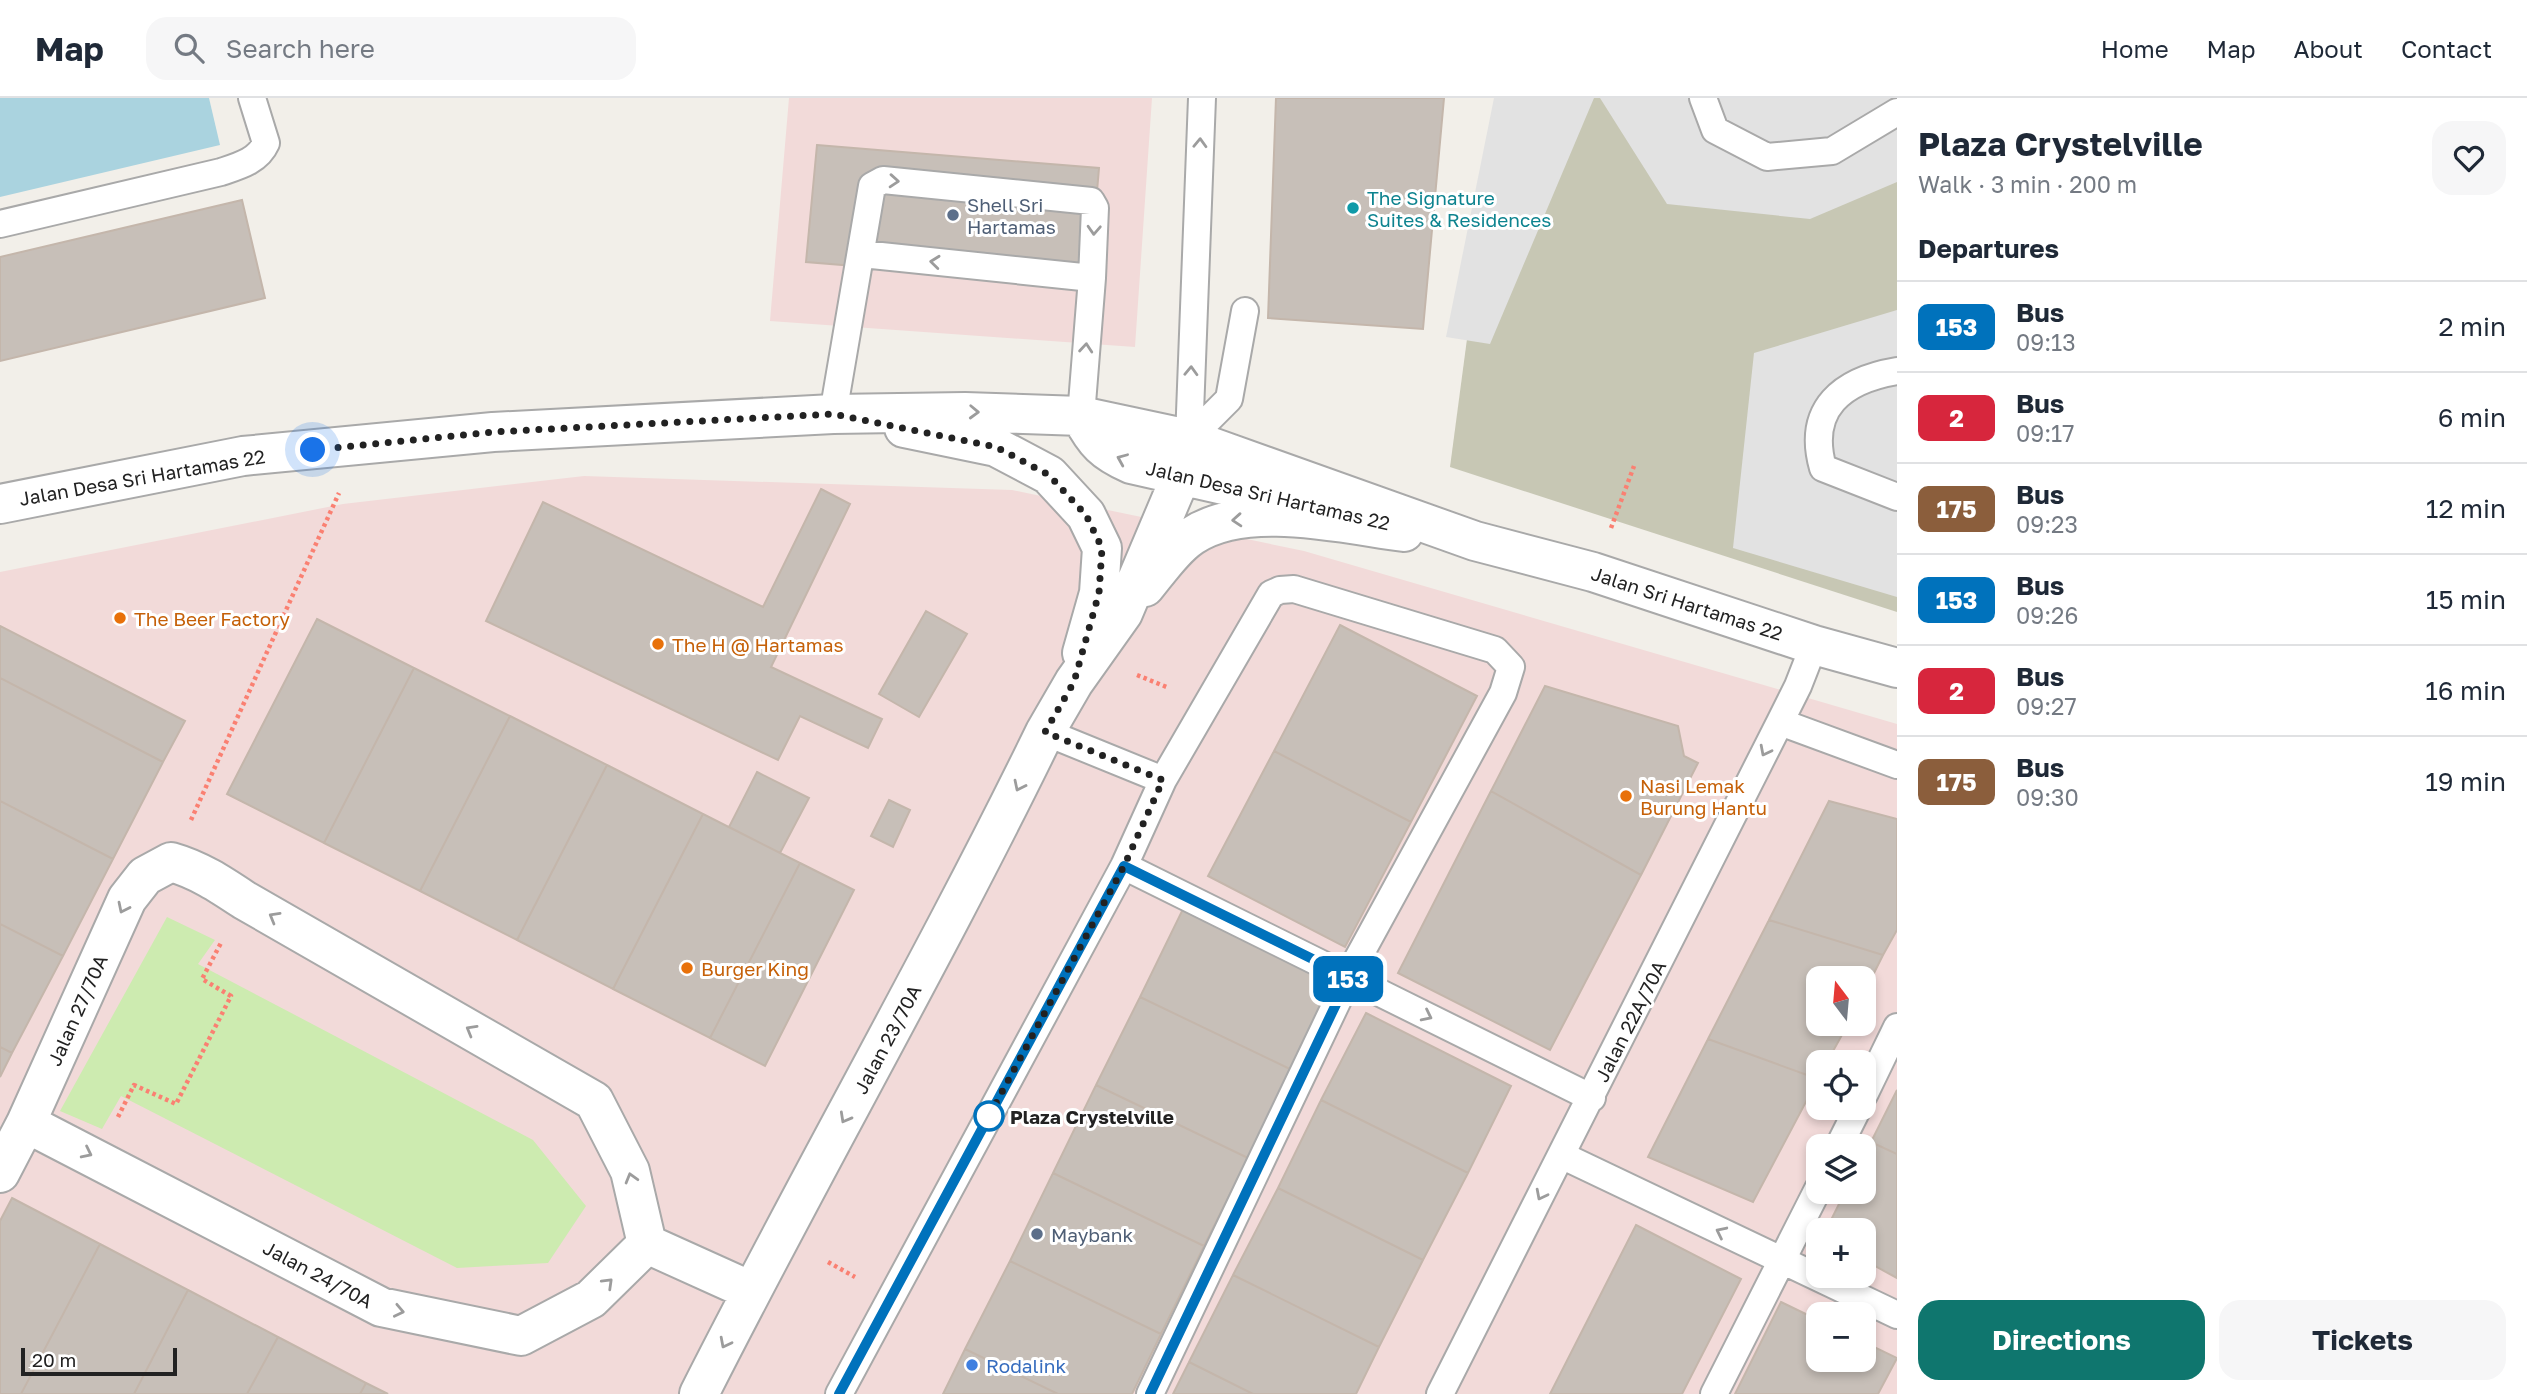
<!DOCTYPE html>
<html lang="en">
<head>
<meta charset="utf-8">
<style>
	:root { --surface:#fff; --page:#f6f6f7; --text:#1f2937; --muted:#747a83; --line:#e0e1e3; --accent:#0f766e }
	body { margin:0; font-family:"Golos Text",sans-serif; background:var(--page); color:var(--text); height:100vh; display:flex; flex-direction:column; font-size:26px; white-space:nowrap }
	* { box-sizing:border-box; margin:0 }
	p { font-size:23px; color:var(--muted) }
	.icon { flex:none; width:38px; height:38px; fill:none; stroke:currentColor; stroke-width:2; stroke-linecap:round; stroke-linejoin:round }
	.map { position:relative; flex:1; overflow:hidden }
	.drawer { display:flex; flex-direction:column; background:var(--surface); width:630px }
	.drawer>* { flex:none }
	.badge { padding:0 14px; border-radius:10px; font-size:24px; line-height:46px }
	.needle { width:46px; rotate:344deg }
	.controls { position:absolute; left:1806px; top:868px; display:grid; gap:14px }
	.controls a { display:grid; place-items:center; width:70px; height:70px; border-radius:14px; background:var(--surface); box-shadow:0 4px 10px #0003; font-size:35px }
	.scale { position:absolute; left:21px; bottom:18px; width:156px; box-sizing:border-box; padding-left:7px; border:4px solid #222; border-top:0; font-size:19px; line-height:24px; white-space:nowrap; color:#222; -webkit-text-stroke:5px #fff; paint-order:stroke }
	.you { position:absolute; width:35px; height:35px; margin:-18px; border:5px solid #fff; border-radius:50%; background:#1a73e8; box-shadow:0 0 0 10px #1a73e833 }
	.map>.badge { position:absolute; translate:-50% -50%; box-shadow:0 0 0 4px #fff }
	h2 { padding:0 21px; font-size:26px; line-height:63px }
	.round { display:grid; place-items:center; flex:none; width:74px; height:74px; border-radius:21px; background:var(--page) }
	.head { display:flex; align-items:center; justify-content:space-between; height:119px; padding:0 21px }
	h1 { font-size:33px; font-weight:700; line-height:52px }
	.action { display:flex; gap:14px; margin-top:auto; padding:14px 21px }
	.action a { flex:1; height:80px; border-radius:21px; background:var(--accent); color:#fff; font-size:28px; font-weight:700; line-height:80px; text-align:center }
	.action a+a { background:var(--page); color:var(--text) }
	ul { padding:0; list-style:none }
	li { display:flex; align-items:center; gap:21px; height:91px; padding:0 21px; border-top:2px solid var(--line) }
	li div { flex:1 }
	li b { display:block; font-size:26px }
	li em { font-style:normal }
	li .badge { min-width:77px; font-weight:700; text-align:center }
	header { display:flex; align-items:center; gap:42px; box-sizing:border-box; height:98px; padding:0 35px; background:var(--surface); border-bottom:2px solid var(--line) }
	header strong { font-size:33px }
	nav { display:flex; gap:38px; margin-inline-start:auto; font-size:24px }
	.search { width:490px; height:63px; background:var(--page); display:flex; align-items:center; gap:18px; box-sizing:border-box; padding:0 24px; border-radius:21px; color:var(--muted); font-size:26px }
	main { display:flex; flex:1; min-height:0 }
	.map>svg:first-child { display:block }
</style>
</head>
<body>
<header>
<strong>Map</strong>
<div class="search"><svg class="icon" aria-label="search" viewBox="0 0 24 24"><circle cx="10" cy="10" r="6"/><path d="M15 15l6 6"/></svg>Search here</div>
<nav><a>Home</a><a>Map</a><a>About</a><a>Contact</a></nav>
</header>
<main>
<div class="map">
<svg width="1897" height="1296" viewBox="0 0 1897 1296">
	<rect width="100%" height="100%" fill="#f2efe9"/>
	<path fill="#f2dad9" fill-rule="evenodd" d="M789,0H1152L1135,249L770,223Z
		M584,378L1012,392L1304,453L1897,626V1296H0V474L343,406ZM1818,880H1864V926H1818ZM1818,964H1864V1010H1818ZM1818,1048H1864V1094H1818ZM1818,1132H1864V1178H1818ZM1818,1216H1864V1262H1818Z"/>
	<path fill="#c7c7b4" d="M1499,0H1897V514L1450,369Z"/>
	<path fill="#cdebb0" d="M167,819L215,842L198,866L533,1042L586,1108L548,1165L457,1170L121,998L102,1031L60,1013Z"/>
	<path fill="#e2e2e2" d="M1494,0H1594L1490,246L1446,239Z
		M1600,0H1897V84L1810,121L1667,106Z
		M1897,212V499L1733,450L1754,255Z"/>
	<path fill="#aad3df" d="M0,0H209L220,47L0,99Z"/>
	<path fill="#c7bfb8" stroke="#c4b6ab" stroke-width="2" d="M1276,0H1444L1423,231L1268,220Z
		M817,47L1099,70L1089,187L806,164Z
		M242,102L265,200L0,263V159Z
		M821,391L850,406L771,569L882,621L868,650L800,618L778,662L486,523L543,404L763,509Z
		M926,513L967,536L919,619L879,596Z
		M317,521L414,570L324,745L227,696Z
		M1340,527L1477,598L1411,724L1274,653Z
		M0,528L185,623L163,664L0,580Z
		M414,570L510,618L420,793L324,745Z
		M0,580L163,664L113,761L0,703Z
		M1545,588L1678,628L1684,658L1698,665L1641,777L1491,693Z
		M510,618L607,667L517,842L420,793Z
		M1274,653L1411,724L1345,849L1208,778Z
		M607,667L703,716L613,891L517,842Z
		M757,674L809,700L780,755L729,729Z
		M1491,693L1641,777L1550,952L1398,875Z
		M889,702L910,712L893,749L871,738Z
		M0,703L113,761L63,858L0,826Z
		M1829,703L1897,721V832L1883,857L1769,822Z
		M703,716L800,765L710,940L613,891Z
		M800,765L854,792L765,968L710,940Z
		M1183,811L1335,884L1292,972L1140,899Z
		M1769,822L1883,857L1864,895V880H1818V926H1848L1827,964H1818V981L1708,941Z
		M0,826L63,858L12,955L0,949Z
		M1140,899L1292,972L1248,1060L1096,987Z
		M1366,915L1511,988L1468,1075L1321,1002Z
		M1708,941L1818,981L1753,1104L1648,1059Z
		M0,949L12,955L0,979Z
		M1096,987L1248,1060L1204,1148L1053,1075Z
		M1897,992V1056L1871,1044Z
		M1321,1002L1468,1075L1423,1162L1278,1090Z
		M1871,1044L1897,1056V1180L1864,1162V1132H1826L1845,1094H1864V1057Z
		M1053,1075L1204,1148L1161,1236L1010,1163Z
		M1278,1090L1423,1162L1379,1249L1233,1177Z
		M12,1100L100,1146L21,1296H0V1123Z
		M1636,1127L1741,1181L1682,1296H1550Z
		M100,1146L188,1192L134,1296H21Z
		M1010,1163L1161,1236L1132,1296H1058L965,1251Z
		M1233,1177L1379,1249L1356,1296H1253L1189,1264Z
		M188,1192L278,1239L247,1296H134Z
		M1781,1204L1818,1222V1262H1864V1244L1897,1260L1878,1296H1735Z
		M278,1239L366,1285L360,1296H247Z
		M965,1251L1058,1296H943Z
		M1189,1264L1253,1296H1173Z
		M366,1285L388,1296H360Z"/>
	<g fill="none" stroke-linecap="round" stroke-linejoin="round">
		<g stroke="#a9a9a9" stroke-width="30">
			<path id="lane" d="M1703,0L1715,32L1767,59L1832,53L1897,14
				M0,126L221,74C239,68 258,63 266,45L252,0
				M862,156L1092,180L1081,318
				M1897,273C1843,282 1806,310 1823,370L1897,399
				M833,316L872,88L883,82L1091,103L1095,110L1092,180
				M1189,341L1202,0
				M1189,341L1229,301L1245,213
				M1780,624L1897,667
				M1045,634L1163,682
				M1124,768L1592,1000
				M1864,997L1897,929
				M1839,1048L1858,1010
				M1561,1057L1897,1217
				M839,1296L1124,768L1163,682L1271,496L1280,492L1294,491L1495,552L1511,569L1503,595L1357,862L1150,1296
				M1440,1296L1780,624L1798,588L1814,547
				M1714,1296L1818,1091"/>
		</g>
		<g stroke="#a9a9a9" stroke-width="42">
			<path id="street" d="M1081,318C1095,345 1104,354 1131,366L1316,408
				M904,330L996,349L1049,377L1086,417L1102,450L1099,495L1082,555
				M0,406L243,358L493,334L833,316L965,314L1081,318L1189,341L1475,443L1593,474L1814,547L1897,570
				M1145,489C1159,472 1174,450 1192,438C1246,402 1343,426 1404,434
				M26,1025L381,1209L521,1238L591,1201L647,1146
				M0,1075L26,1025L127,801L145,778L171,764C199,772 220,786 244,802L594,1003L630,1073L647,1146
				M647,1146L751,1193
				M699,1296C811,1074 936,858 1045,634L1074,584L1123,515L1181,378L1189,341"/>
		</g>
		<path stroke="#fa8072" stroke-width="4.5" stroke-dasharray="3.5 3.5" stroke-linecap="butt" d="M1611,430L1634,368
			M1137,577L1169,590
			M191,722L339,395
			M118,1019L134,987L176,1006L231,898L202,881L222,843
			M828,1164L855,1179"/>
		<use href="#lane" stroke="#fff" stroke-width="26"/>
		<use href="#street" stroke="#fff" stroke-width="38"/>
	</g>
	<defs><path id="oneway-chevron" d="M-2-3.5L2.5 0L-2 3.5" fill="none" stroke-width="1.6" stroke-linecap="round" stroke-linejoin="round" transform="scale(1.75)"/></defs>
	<g stroke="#9c9c9c">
		<use href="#oneway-chevron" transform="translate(1200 45) rotate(-88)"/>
		<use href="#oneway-chevron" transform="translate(894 83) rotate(4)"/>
		<use href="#oneway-chevron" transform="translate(1094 132) rotate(93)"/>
		<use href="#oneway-chevron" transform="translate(935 164) rotate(-174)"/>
		<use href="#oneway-chevron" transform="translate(1086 250) rotate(-85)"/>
		<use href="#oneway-chevron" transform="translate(1191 273) rotate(-88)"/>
		<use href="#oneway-chevron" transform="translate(974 314) rotate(2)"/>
		<use href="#oneway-chevron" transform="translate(1122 361) rotate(-157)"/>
		<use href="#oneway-chevron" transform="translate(1237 422) rotate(176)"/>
		<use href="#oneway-chevron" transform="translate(1765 653) rotate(117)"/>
		<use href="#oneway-chevron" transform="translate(1019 688) rotate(116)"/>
		<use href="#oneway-chevron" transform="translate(123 810) rotate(116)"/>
		<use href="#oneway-chevron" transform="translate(274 819) rotate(-150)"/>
		<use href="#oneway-chevron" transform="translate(1427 918) rotate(26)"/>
		<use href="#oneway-chevron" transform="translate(471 932) rotate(-150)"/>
		<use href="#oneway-chevron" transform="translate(845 1020) rotate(119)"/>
		<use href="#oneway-chevron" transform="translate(87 1055) rotate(26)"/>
		<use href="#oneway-chevron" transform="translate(631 1080) rotate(-106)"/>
		<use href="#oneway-chevron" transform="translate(1541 1097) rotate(117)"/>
		<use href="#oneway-chevron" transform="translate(1721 1134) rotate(-154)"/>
		<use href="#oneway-chevron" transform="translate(608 1185) rotate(-44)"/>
		<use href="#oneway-chevron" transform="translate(399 1213) rotate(12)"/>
		<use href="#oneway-chevron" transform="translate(725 1245) rotate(117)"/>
	</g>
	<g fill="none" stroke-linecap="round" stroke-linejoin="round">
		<g stroke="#fff" stroke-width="16">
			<path id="line" d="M839,1296L1124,768L1349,879L1150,1296"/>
		</g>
		<use href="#line" stroke="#0072bc" stroke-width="10"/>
		<path stroke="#222" stroke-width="7" stroke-dasharray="0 12.6" d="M313,352L494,334L833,316L996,349L1049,377L1086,417L1102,450L1099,495L1074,584L1045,634L1163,682L1124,768L989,1018"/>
	</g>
	<circle fill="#0f9aa8" stroke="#fff" stroke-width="2.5" cx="1353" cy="110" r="7"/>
	<g fill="#5c6f8a" stroke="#fff" stroke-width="2.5">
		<circle cx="953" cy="117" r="7"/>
		<circle cx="1037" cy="1136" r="7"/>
	</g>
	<g fill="#e8710a" stroke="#fff" stroke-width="2.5">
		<circle cx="120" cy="520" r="7"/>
		<circle cx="658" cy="546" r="7"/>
		<circle cx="1626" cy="698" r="7"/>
		<circle cx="687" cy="870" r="7"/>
	</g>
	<circle fill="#fff" stroke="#0072bc" stroke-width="3.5" cx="989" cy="1018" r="14"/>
	<circle fill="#3f7fe0" stroke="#fff" stroke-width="2.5" cx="972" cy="1267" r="7"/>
	<g text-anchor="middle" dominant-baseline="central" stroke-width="6" stroke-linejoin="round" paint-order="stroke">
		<g font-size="19" fill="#0d838f" stroke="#fff" text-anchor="start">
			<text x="1367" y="99">The Signature<tspan x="1367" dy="22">Suites &amp; Residences</tspan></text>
		</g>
		<g font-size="19" fill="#4e5e75" stroke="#fff" text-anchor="start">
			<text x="967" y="106">Shell Sri<tspan x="967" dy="22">Hartamas</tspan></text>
			<text x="1051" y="1136">Maybank</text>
		</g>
		<g font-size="19" fill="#222" stroke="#fff">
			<text transform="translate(142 379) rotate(-10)">Jalan Desa Sri Hartamas 22</text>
			<text transform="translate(1268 397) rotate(13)">Jalan Desa Sri Hartamas 22</text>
			<text transform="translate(1687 505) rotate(18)">Jalan Sri Hartamas 22</text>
			<text transform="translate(77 912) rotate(-66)">Jalan 27/70A</text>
			<text transform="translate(1630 923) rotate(-63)">Jalan 22A/70A</text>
			<text transform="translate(887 941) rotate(-62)">Jalan 23/70A</text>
			<text transform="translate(318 1176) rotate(28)">Jalan 24/70A</text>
		</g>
		<g font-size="19" fill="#c56008" stroke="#fff" text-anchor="start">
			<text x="134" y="520">The Beer Factory</text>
			<text x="672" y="546">The H @ Hartamas</text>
			<text x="1640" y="687">Nasi Lemak<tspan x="1640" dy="22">Burung Hantu</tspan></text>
			<text x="701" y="870">Burger King</text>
		</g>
		<g font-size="19" font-weight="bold" fill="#222" stroke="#fff" text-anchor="start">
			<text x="1010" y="1018">Plaza Crystelville</text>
		</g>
		<g font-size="19" fill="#366cbe" stroke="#fff" text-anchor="start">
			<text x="986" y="1267">Rodalink</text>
		</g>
	</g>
</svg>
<div class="controls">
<a><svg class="needle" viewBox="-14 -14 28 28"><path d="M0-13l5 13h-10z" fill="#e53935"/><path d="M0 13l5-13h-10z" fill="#747a83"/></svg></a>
<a><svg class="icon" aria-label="locate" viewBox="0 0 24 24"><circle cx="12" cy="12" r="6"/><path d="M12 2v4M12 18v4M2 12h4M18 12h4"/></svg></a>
<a><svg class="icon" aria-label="layers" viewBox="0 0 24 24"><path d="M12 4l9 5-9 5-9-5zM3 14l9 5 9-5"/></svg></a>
<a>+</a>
<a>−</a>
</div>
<div class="scale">20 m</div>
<div class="you" style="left:313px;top:352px"></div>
<b class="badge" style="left:1348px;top:881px;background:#0072bc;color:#fff">153</b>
</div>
<section class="drawer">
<div class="head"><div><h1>Plaza Crystelville</h1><p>Walk · 3 min · 200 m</p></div><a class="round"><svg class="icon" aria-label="heart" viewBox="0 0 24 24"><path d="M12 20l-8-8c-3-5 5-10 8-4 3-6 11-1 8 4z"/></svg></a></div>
<h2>Departures</h2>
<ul>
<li><span class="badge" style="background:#0072bc;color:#fff">153</span><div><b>Bus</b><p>09:13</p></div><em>2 min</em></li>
<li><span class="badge" style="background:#d7263d;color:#fff">2</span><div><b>Bus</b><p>09:17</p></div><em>6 min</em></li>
<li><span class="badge" style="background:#8b5e3c;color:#fff">175</span><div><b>Bus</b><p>09:23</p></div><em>12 min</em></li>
<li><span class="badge" style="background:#0072bc;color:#fff">153</span><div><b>Bus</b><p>09:26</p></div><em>15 min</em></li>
<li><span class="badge" style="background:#d7263d;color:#fff">2</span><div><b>Bus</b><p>09:27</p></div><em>16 min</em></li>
<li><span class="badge" style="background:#8b5e3c;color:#fff">175</span><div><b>Bus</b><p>09:30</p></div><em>19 min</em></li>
</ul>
<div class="action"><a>Directions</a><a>Tickets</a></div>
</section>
</main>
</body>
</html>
